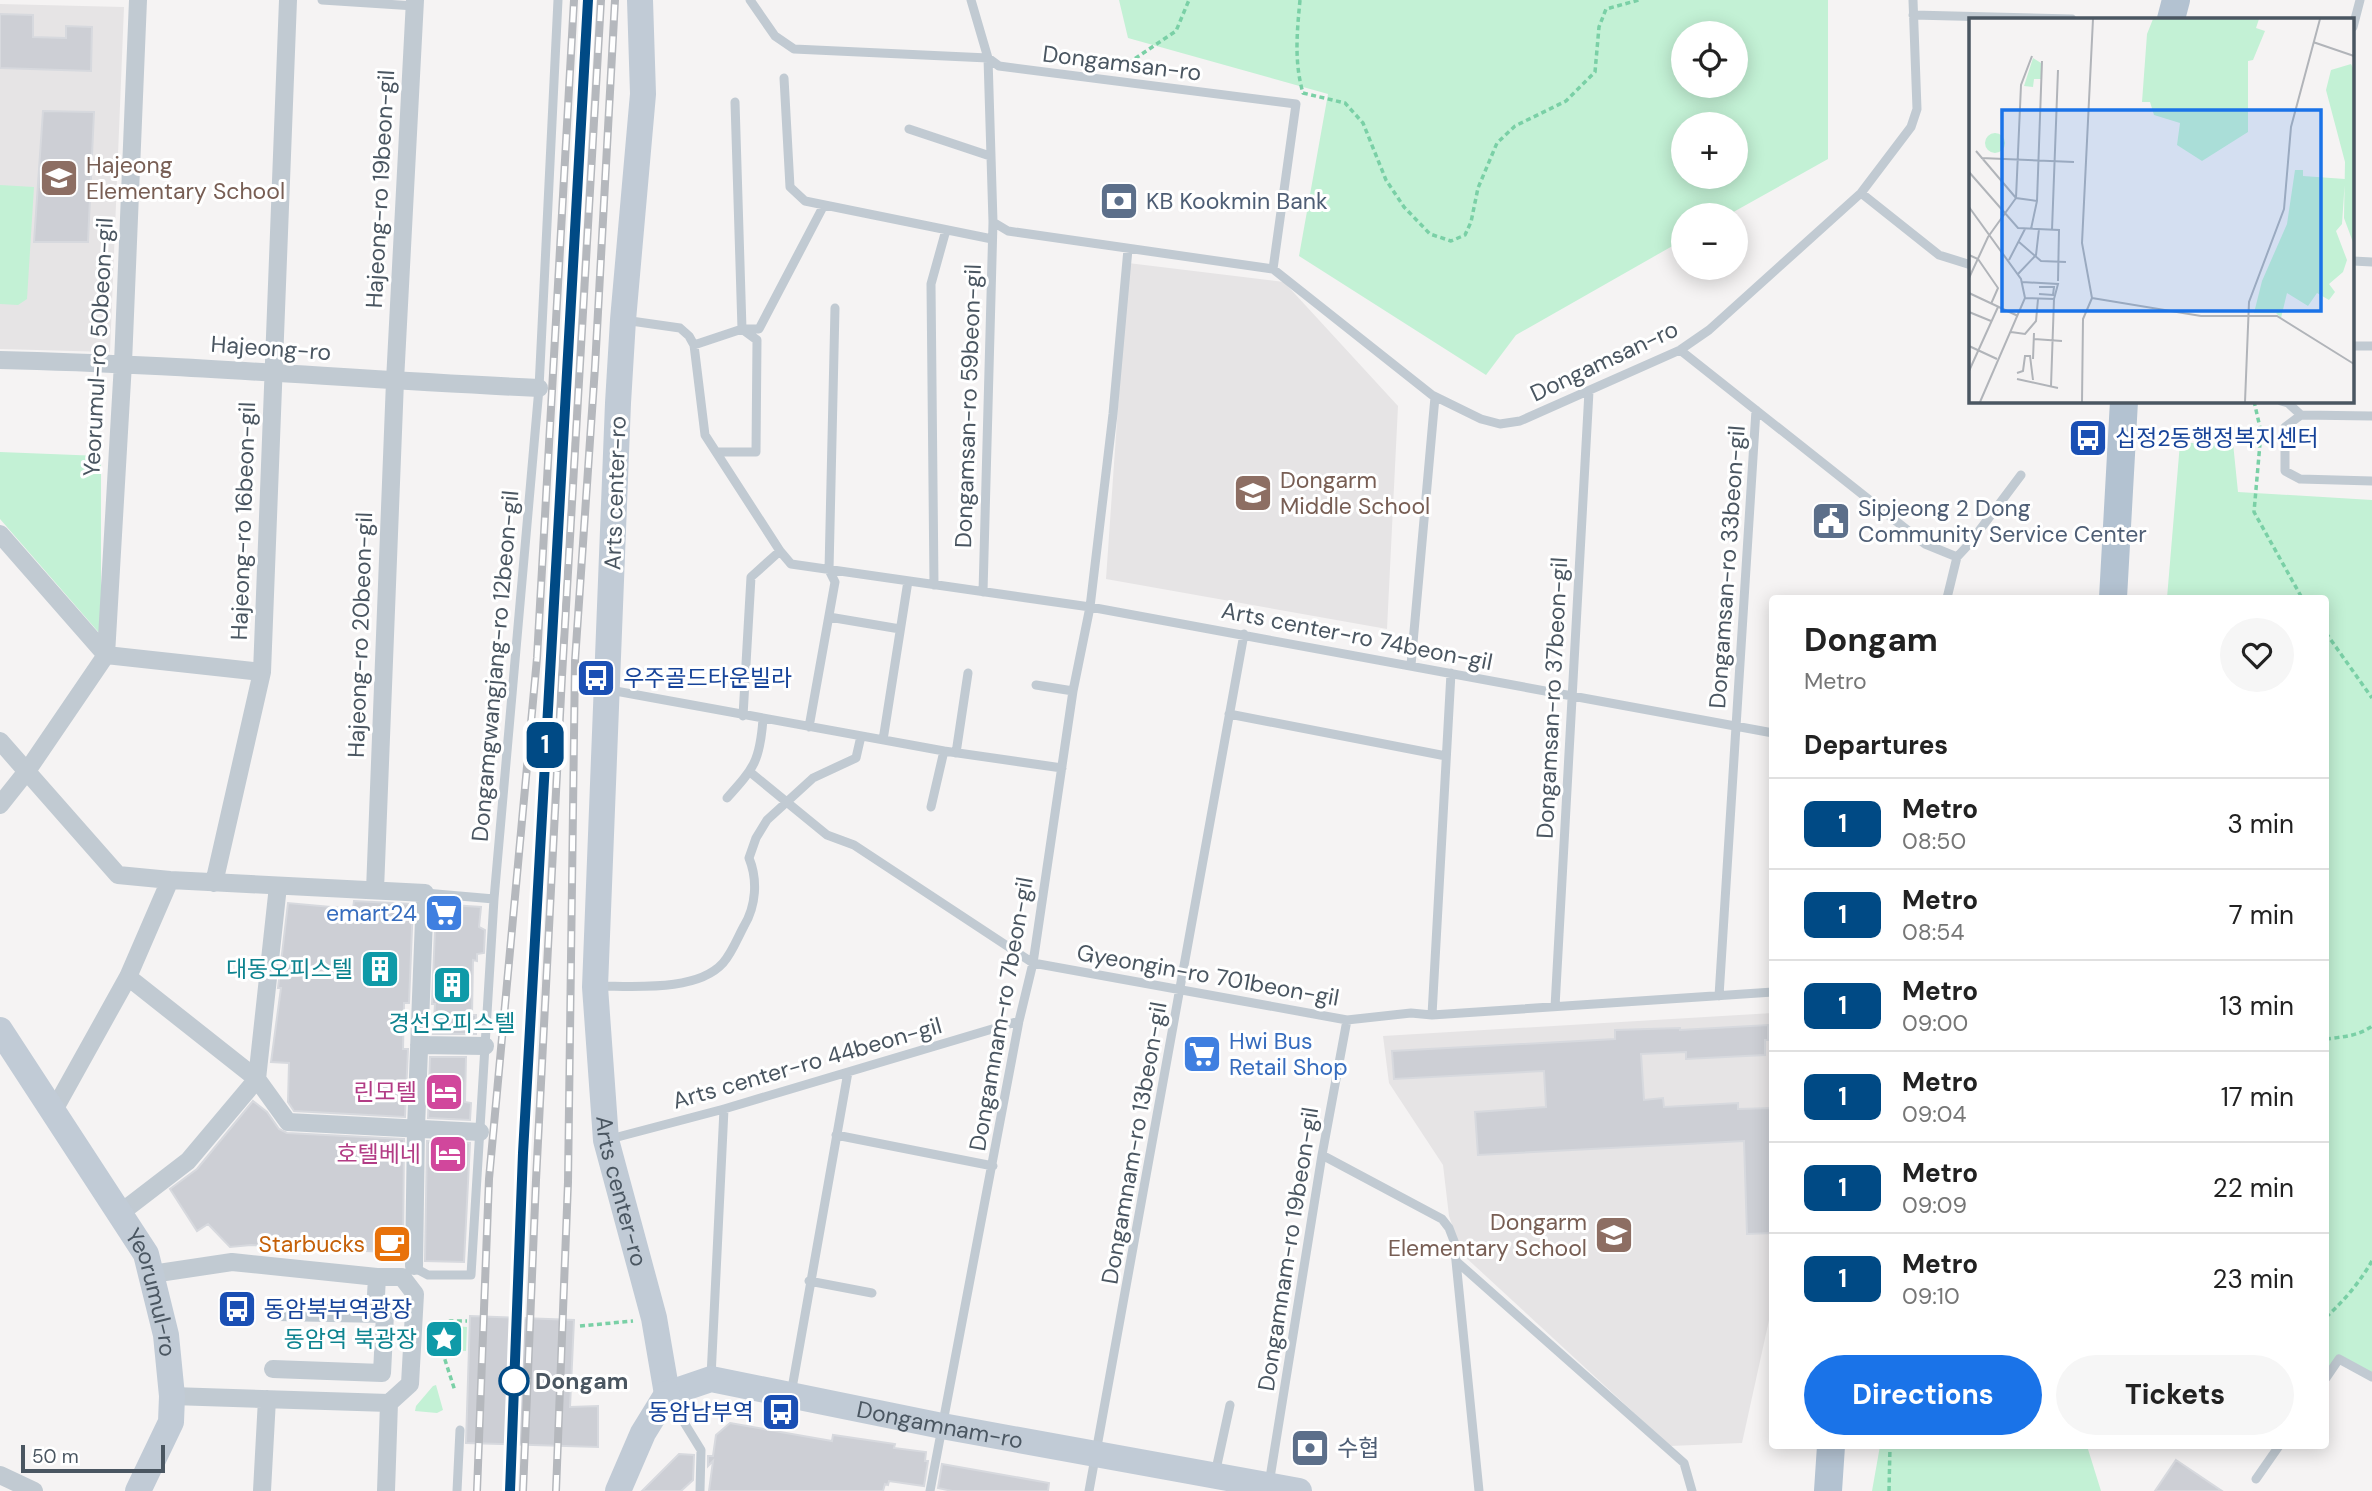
<!DOCTYPE html>
<html lang="en">
<head>
<meta charset="utf-8">
<style>
	:root { --surface:#fff; --page:#f6f6f6; --text:#222; --muted:#767676; --line:#e0e0e0; --accent:#1a73e8 }
	body { margin:0; font-family:"DM Sans","Noto Sans KR",sans-serif; background:var(--page); color:var(--text); height:100vh; display:flex; flex-direction:column; font-size:26px; white-space:nowrap }
	* { box-sizing:border-box; margin:0 }
	p { font-size:23px; color:var(--muted) }
	.icon { flex:none; width:38px; height:38px; fill:none; stroke:currentColor; stroke-width:2; stroke-linecap:round; stroke-linejoin:round }
	.map { position:relative; flex:1; overflow:hidden }
	.panel { position:absolute; left:1769px; top:595px; width:560px; height:854px; display:flex; flex-direction:column; background:var(--surface); border-radius:7px; box-shadow:0 4px 18px #0003 }
	.panel>* { flex:none }
	.badge { padding:0 14px; border-radius:10px; font-size:24px; line-height:46px }
	.fabs { position:absolute; left:1671px; top:21px; display:grid; gap:14px }
	.fabs a { display:grid; place-items:center; width:77px; height:77px; border-radius:50%; background:var(--surface); box-shadow:0 4px 18px #0003; font-size:35px }
	.scale { position:absolute; left:21px; bottom:18px; width:144px; box-sizing:border-box; padding-left:7px; border:4px solid #4a5661; border-top:0; font-size:19px; line-height:24px; white-space:nowrap; color:#4a5661; -webkit-text-stroke:5px #fff; paint-order:stroke }
	.map>.badge { position:absolute; translate:-50% -50%; box-shadow:0 0 0 4px #fff }
	h2 { padding:0 35px; font-size:26px; line-height:63px }
	.round { display:grid; place-items:center; flex:none; width:74px; height:74px; border-radius:37px; background:var(--page) }
	.summary { display:flex; align-items:center; justify-content:space-between; height:119px; padding:0 35px }
	h1 { font-size:33px; font-weight:700; line-height:52px }
	.primary-button { display:flex; gap:14px; margin-top:auto; padding:14px 35px }
	.primary-button a { flex:1; height:80px; border-radius:42px; background:var(--accent); color:#fff; font-size:28px; font-weight:700; line-height:80px; text-align:center }
	.primary-button a+a { background:var(--page); color:var(--text) }
	ul { padding:0; list-style:none }
	li { display:flex; align-items:center; gap:21px; height:91px; padding:0 35px; border-top:2px solid var(--line) }
	li div { flex:1 }
	li b { display:block; font-size:26px }
	li em { font-style:normal }
	li .badge { min-width:77px; font-weight:700; text-align:center }
	.map>svg:first-child { display:block }
</style>
</head>
<body>
<div class="map">
<svg width="2372" height="1491" viewBox="0 0 2372 1491">
	<rect width="100%" height="100%" fill="#f5f3f3"/>
	<path fill="#e6e4e5" d="M0,4L124,7L110,352L0,349Z
		M1128,263L1284,282L1398,406L1387,629L1106,579Z
		M1773,1013V1302L1742,1443L1670,1446L1462,1254L1449,1216L1443,1165L1389,1083L1383,1036Z"/>
	<path fill="#c3f1d5" fill-rule="evenodd" d="M1119,0H1828V159L1728,215H1684L1683,240L1516,335L1486,375L1299,256L1328,94L1128,38ZM1736,33V86H1684V33ZM1736,124V177H1684V124Z
		M0,185L34,187L27,299L18,305L0,304Z
		M2180,443H2233L2238,492L2372,500V1379L2339,1359L2326,1378V598H2167Z
		M0,452L101,456V635L0,519Z
		M454,1326L467,1327L466,1351L452,1350L450,1332Z
		M436,1385L443,1410L437,1413L415,1411L416,1406L433,1386Z
		M1880,1446H2087L2101,1491H1872Z"/>
	<path fill="#cdcfd5" stroke="#d7d9de" stroke-width="2" d="M0,14L33,15V37L66,38V26L92,27L91,71L0,68Z
		M43,111L94,112L88,242H34Z
		M354,901L413,904L409,1003H404L403,1049H408L405,1117L294,1111L288,1102L289,1063L271,1062L281,988H278L288,903L353,909Z
		M436,904L481,907L479,927L485,930L484,953L477,954V961L473,960L472,1015H476V1034H433L435,1004H432Z
		M1768,1025V1040H1765V1055L1686,1059V1052L1641,1054L1644,1100L1663,1098L1664,1107L1738,1103V1109L1773,1108V1233L1747,1234L1744,1141L1478,1155L1475,1112L1546,1107L1544,1071L1394,1079L1392,1051L1615,1039V1030L1680,1028V1030Z
		M430,1057H466L465,1102L471,1103L470,1120L428,1118Z
		M253,1101L267,1112L279,1129L287,1133L404,1139L403,1253L251,1245L230,1247L208,1224L197,1231L170,1189L197,1169Z
		M427,1141L470,1143L464,1262L425,1261Z
		M470,1316L574,1320L570,1407L598,1406V1447L466,1443Z
		M730,1423L832,1441L833,1435L895,1444L894,1448L926,1452L925,1461H928L924,1486L889,1481L888,1485L885,1484L883,1491H709L713,1461L708,1466V1456H713L716,1435Z
		M679,1454L694,1455L693,1480L681,1491H642Z
		M2176,1460L2222,1491H2155Z
		M942,1464L1049,1483L1048,1491H952L938,1488Z"/>
	<g fill="none" stroke-linecap="round" stroke-linejoin="round">
		<path stroke="#7ad0a6" stroke-width="3.5" stroke-dasharray="5 3.5" stroke-linecap="butt" d="M1300,0C1297,32 1294,62 1303,93L1345,103L1363,123L1386,180L1404,207L1430,234L1451,241L1465,235L1471,222L1478,188L1497,143L1515,126L1566,101L1595,72L1599,27L1606,9L1639,0
			M1121,68L1176,31L1189,0
			M2254,401L2261,432L2254,512L2302,598
			M2326,633L2372,698
			M2326,1039C2342,1037 2359,1036 2372,1026
			M2326,1317C2344,1301 2359,1283 2372,1261
			M580,1326L633,1321
			M429,1335H437L450,1321H467
			M437,1335L455,1391
			M1889,1491L1890,1446"/>
		<path stroke="#c1cad2" stroke-width="9" d="M322,0L415,6
			M750,0L775,36L794,49L988,58L999,66L1296,104L1273,269
			M971,0L988,58L993,222L983,592
			M1913,15L2072,19
			M2353,27L2360,0
			M784,78L790,187L805,201L992,239
			M909,129L990,156
			M1861,193L1939,255L1971,265
			M993,222L1008,231L1273,269L1432,395L1481,419L1500,424L1520,421L1680,350L1709,330L1861,193L1911,127L1917,109L1913,0
			M2353,261L2372,262
			M624,320L680,328L689,336L694,345L705,435L780,551L791,564L1090,607L1773,733
			M694,345L742,329H759L824,205
			M2353,346H2372
			M1680,350L1925,544L1957,557L1947,598
			M2281,401L2288,403L2301,415L2372,416
			M2301,415L2285,427V471L2300,479L2372,481
			M716,452H756L757,340L742,329L735,102
			M1957,557L1970,543L2021,475
			M934,585L931,284L946,230
			M829,617L900,629
			M1411,665L1435,397
			M1036,685L1073,691
			M610,690L944,751L1062,768
			M1229,714L1446,756
			M743,716L751,577L780,551
			M809,727L835,582L829,570L835,308
			M883,740L908,581
			M956,753L968,673
			M750,772L827,835L854,845L1033,963L1347,1020L1411,1013L1432,1015L1773,992
			M727,798C754,768 760,761 763,719
			M931,807L944,751
			M425,893L494,899
			M598,986C634,986 697,992 723,963C732,953 738,937 744,926C756,906 758,880 749,858L756,838L767,820L813,778L856,758L861,736
			M1719,996L1756,410
			M1555,1007L1589,391
			M1432,1015L1451,673
			M836,1135L993,1166
			M610,1139L724,1109L1019,1021
			M1322,1155L1442,1219L1449,1228L1454,1241L1479,1491
			M1456,1261L1684,1463L1692,1491
			M413,1267L428,1275H471L494,899L539,388L558,0
			M809,1281L872,1293
			M711,1377L724,1109
			M2326,1378L2339,1359L2372,1377
			M791,1394L848,1072
			M669,1398L701,1450L700,1491
			M1215,1474L1230,1405
			M2256,1479L2279,1446
			M1269,1484L1322,1155L1347,1020
			M457,1491L460,1430
			M930,1491L1019,1021L1033,963L1073,691L1090,607L1113,414L1128,249
			M1089,1491L1244,634"/>
		<path stroke="#c1cad2" stroke-width="18" d="M0,360C180,364 359,380 539,388
			M0,534L106,655L262,672
			M0,741L118,875L170,880L425,893L416,1128L414,1266
			M0,805L27,771L106,655L123,363L138,0
			M214,883L262,672L288,0
			M375,890L395,381L415,0
			M128,977L257,1079L288,1122L480,1132
			M419,1045L485,1046
			M54,1110L128,977L170,880
			M119,1214L188,1161L257,1079L278,886
			M152,1274L232,1262L377,1277H402L415,1294L410,1384L389,1403L172,1396
			M375,1314L377,1277
			M273,1369L382,1373L385,1314L276,1312
			M0,1475L34,1491
			M262,1491L267,1399
			M386,1491L389,1403"/>
		<g stroke="#c1cbd6" stroke-width="26">
			<path id="s1" d="M640,0L643,94L623,320L618,403L595,987L606,1140L654,1318L667,1394"/>
			<path id="s2" d="M0,1030L146,1254L166,1335L172,1396L171,1422L138,1491"/>
			<path id="s3" d="M667,1394L711,1379L942,1426L1299,1491"/>
			<path d="M618,1491L643,1433L667,1394"/>
		</g>
		<path stroke="#b3c2d1" stroke-width="28" d="M2171,19L2176,0
			M2113,598L2124,401
			M1828,1491L1831,1446"/>
		<g stroke="#b5b8bd" stroke-width="8">
			<path id="rail" d="M477,1491L489,1179L537,658L574,0
				M510,1491L522,1180L588,0
				M523,1491L536,1180L562,676L601,0
				M556,1491L568,1182L575,661L595,367L615,0"/>
		</g>
		<use href="#rail" stroke="#fff" stroke-width="5" stroke-dasharray="16" stroke-linecap="butt"/>
	</g>
	<g fill="none" stroke-linecap="round" stroke-linejoin="round">
		<g stroke="#fff" stroke-width="16">
			<path id="line" d="M510,1491L523,1153L588,0"/>
		</g>
		<use href="#line" stroke="#004a85" stroke-width="10"/>
	</g>
	<defs>
		<g id="school-square" transform="scale(2.0125)"><rect x="-9" y="-9" width="18" height="18" rx="4" fill="#8d6e63" stroke="#fff"/><path d="M0-5L7-2L0 1L-7-2ZM-4 1L0 2.5L4 1V4Q0 6-4 4Z" fill="#fff"/></g>
		<g id="bank-square" transform="scale(2.0125)"><rect x="-9" y="-9" width="18" height="18" rx="4" fill="#5c6f8a" stroke="#fff"/><path d="M-6-4H6V4H-6ZM0-2.3a2.3 2.3 0 1 0 0 4.6a2.3 2.3 0 1 0 0-4.6Z" fill="#fff"/></g>
		<g id="bus-square" transform="scale(2.0125)"><rect x="-9" y="-9" width="18" height="18" rx="4" fill="#1a4fb4" stroke="#fff"/><path d="M-5-6H5V4H4V6H2V4H-2V6H-4V4H-5ZM-3.5-4V0h7V-4ZM-3.5 1.2v1.5H-2V1.2ZM2 1.2v1.5H3.5V1.2Z" fill="#fff"/></g>
		<g id="civic-square" transform="scale(2.0125)"><rect x="-9" y="-9" width="18" height="18" rx="4" fill="#5c6f8a" stroke="#fff"/><path d="M-.6-6.5H3V-4.5H.6V-3L4-1V1h2V6H-6V1h2V-1L-.6-3ZM-1.2 2.5V6h2.4V2.5Z" fill="#fff"/></g>
		<g id="supermarket-square" transform="scale(2.0125)"><rect x="-9" y="-9" width="18" height="18" rx="4" fill="#3f7fe0" stroke="#fff"/><path d="M-6-5.5h2.5l.6 2H6L4.5 2H-2.5L-4.4-4H-6ZM-1.5 3.2a1.3 1.3 0 1 0 .1 0ZM3 3.2a1.3 1.3 0 1 0 .1 0Z" fill="#fff"/></g>
		<g id="building-square" transform="scale(2.0125)"><rect x="-9" y="-9" width="18" height="18" rx="4" fill="#0f9aa8" stroke="#fff"/><path d="M-4-6H4V6H1V3H-1V6H-4ZM-2.5-4.3h1.7v1.8h-1.7ZM.8-4.3h1.7v1.8H.8ZM-2.5-1h1.7V.8h-1.7ZM.8-1h1.7V.8H.8Z" fill="#fff"/></g>
		<g id="hotel-square" transform="scale(2.0125)"><rect x="-9" y="-9" width="18" height="18" rx="4" fill="#d1479c" stroke="#fff"/><path d="M-6-4.5h1.5V1H6V5H4.5V3h-9V5H-6ZM-4 0a1.8 1.8 0 1 1 3.6 0ZM.5 0V-2.5h3Q6-2.5 6 0Z" fill="#fff"/></g>
		<g id="cafe-square" transform="scale(2.0125)"><rect x="-9" y="-9" width="18" height="18" rx="4" fill="#e8710a" stroke="#fff"/><path d="M-5.5-4.5H6V0H3Q3 3.5 0 3.5H-2.5Q-5.5 3.5-5.5 0ZM3-3.2v2h1.7v-2ZM-6 4.5H4V6H-6Z" fill="#fff"/></g>
		<g id="sight-square" transform="scale(2.0125)"><rect x="-9" y="-9" width="18" height="18" rx="4" fill="#0f9aa8" stroke="#fff"/><path d="M0-6L1.8-2.2L6-1.7L2.9 1.2L3.7 5.4L0 3.3L-3.7 5.4L-2.9 1.2L-6-1.7L-1.8-2.2Z" fill="#fff"/></g>
	</defs>
	<g fill-rule="evenodd">
		<use href="#school-square" x="59" y="178"/>
		<use href="#bank-square" x="1119" y="201"/>
		<use href="#bus-square" x="2088" y="438"/>
		<use href="#school-square" x="1253" y="493"/>
		<use href="#civic-square" x="1831" y="521"/>
		<use href="#bus-square" x="596" y="678"/>
		<use href="#supermarket-square" x="444" y="913"/>
		<use href="#building-square" x="380" y="969"/>
		<use href="#building-square" x="452" y="985"/>
		<use href="#supermarket-square" x="1202" y="1054"/>
		<use href="#hotel-square" x="444" y="1092"/>
		<use href="#hotel-square" x="448" y="1154"/>
		<use href="#school-square" x="1614" y="1235"/>
		<use href="#cafe-square" x="392" y="1244"/>
		<use href="#bus-square" x="237" y="1309"/>
		<use href="#sight-square" x="444" y="1339"/>
		<use href="#bus-square" x="781" y="1412"/>
		<use href="#bank-square" x="1310" y="1448"/>
	</g>
	<circle fill="#fff" stroke="#004a85" stroke-width="3.5" cx="514" cy="1381" r="14"/>
	<g text-anchor="middle" dominant-baseline="central" stroke-width="6" stroke-linejoin="round" paint-order="stroke">
		<g font-size="23" fill="#4a5661" stroke="#fff">
			<text transform="translate(1122 63) rotate(7)">Dongamsan-ro</text>
			<text transform="translate(380 189) rotate(-87)">Hajeong-ro 19beon-gil</text>
			<text transform="translate(98 347) rotate(-87)">Yeorumul-ro 50beon-gil</text>
			<text transform="translate(271 348) rotate(4)">Hajeong-ro</text>
			<text transform="translate(1604 361) rotate(-25)">Dongamsan-ro</text>
			<text transform="translate(968 406) rotate(-88)">Dongamsan-ro 59beon-gil</text>
			<text transform="translate(615 493) rotate(-88)">Arts center-ro</text>
			<text transform="translate(243 521) rotate(-88)">Hajeong-ro 16beon-gil</text>
			<text transform="translate(1727 567) rotate(-86)">Dongamsan-ro 33beon-gil</text>
			<text transform="translate(360 635) rotate(-88)">Hajeong-ro 20beon-gil</text>
			<text transform="translate(1357 636) rotate(11)">Arts center-ro 74beon-gil</text>
			<text transform="translate(495 666) rotate(-85)">Dongamgwangjang-ro 12beon-gil</text>
			<text transform="translate(1552 698) rotate(-87)">Dongamsan-ro 37beon-gil</text>
			<text transform="translate(1208 975) rotate(10)">Gyeongin-ro 701beon-gil</text>
			<text transform="translate(1001 1014) rotate(-80)">Dongamnam-ro 7beon-gil</text>
			<text transform="translate(807 1063) rotate(-16)">Arts center-ro 44beon-gil</text>
			<text transform="translate(1134 1143) rotate(-80)">Dongamnam-ro 13beon-gil</text>
			<text stroke="none"><textPath href="#s1" startOffset="1195">Arts center-ro</textPath></text>
			<text transform="translate(1288 1249) rotate(-81)">Dongamnam-ro 19beon-gil</text>
			<text stroke="none"><textPath href="#s2" startOffset="306">Yeorumul-ro</textPath></text>
			<text stroke="none"><textPath href="#s3" startOffset="280">Dongamnam-ro</textPath></text>
		</g>
		<g font-size="23" fill="#785e54" stroke="#fff" text-anchor="start">
			<text x="86" y="165">Hajeong<tspan x="86" dy="26">Elementary School</tspan></text>
			<text x="1280" y="480">Dongarm<tspan x="1280" dy="26">Middle School</tspan></text>
			<text x="1587" y="1222" text-anchor="end">Dongarm<tspan x="1587" dy="26">Elementary School</tspan></text>
		</g>
		<g font-size="23" fill="#4e5e75" stroke="#fff" text-anchor="start">
			<text x="1146" y="201">KB Kookmin Bank</text>
			<text x="1858" y="508">Sipjeong 2 Dong<tspan x="1858" dy="26">Community Service Center</tspan></text>
			<text x="1337" y="1448">수협</text>
		</g>
		<g font-size="23" fill="#164399" stroke="#fff" text-anchor="start">
			<text x="2115" y="438">십정2동행정복지센터</text>
			<text x="623" y="678">우주골드타운빌라</text>
			<text x="264" y="1309">동암북부역광장</text>
			<text x="754" y="1412" text-anchor="end">동암남부역</text>
		</g>
		<g font-size="23" fill="#366cbe" stroke="#fff" text-anchor="end">
			<text x="417" y="913">emart24</text>
			<text x="1229" y="1041" text-anchor="start">Hwi Bus<tspan x="1229" dy="26">Retail Shop</tspan></text>
		</g>
		<g font-size="23" fill="#0d838f" stroke="#fff" text-anchor="end">
			<text x="353" y="969">대동오피스텔</text>
			<text x="452" y="1023" text-anchor="middle">경선오피스텔</text>
			<text x="417" y="1339">동암역 북광장</text>
		</g>
		<g font-size="23" fill="#b23c85" stroke="#fff" text-anchor="end">
			<text x="417" y="1092">린모텔</text>
			<text x="421" y="1154">호텔베네</text>
		</g>
		<g font-size="23" fill="#c56008" stroke="#fff" text-anchor="end">
			<text x="365" y="1244">Starbucks</text>
		</g>
		<g font-size="23" font-weight="bold" fill="#4a5661" stroke="#fff" text-anchor="start">
			<text x="535" y="1381">Dongam</text>
		</g>
	</g>
	<g transform="translate(1969 18)">
		<rect width="385" height="385" fill="#f5f3f3"/>
		<path d="M184,1H290L287,10L296,13L284,42L279,43V114L233,143L208,127L211,105L185,97L181,84H173L178,16ZM64,40L72,45V61H65L64,69L55,68ZM382,46L385,52V227L375,200L376,144L357,72L362,52ZM16 125a10 10 0 1 1 20 0a10 10 0 1 1-20 0ZM326,152H334V158L376,161L373,206L367,213L378,242L374,254L360,266L366,274L360,282L348,275L339,288L318,275L312,300L307,295H285L293,263L318,206Z" fill="#c3f1d5"/>
		<path fill="none" stroke="#b1b4b9" stroke-width="2" d="M344,24L385,38M7,133L47,180L68,183M12,140L105,144M0,154L49,210L90,212L89,263M0,189L52,261L56,280L11,384M62,211L68,183L73,43M83,212L89,52M50,224L72,243L97,244M0,237L9,241L29,270L22,286M40,242L56,211M49,256L67,237L70,211M0,260L19,219L47,180L52,67L63,38M53,264L89,266L85,281L56,280M0,275L49,298M70,276L84,277L85,269H70M123,280L113,225L124,1M123,280L232,298H308L385,346M0,294L22,303M42,314L56,316L67,303L69,281M65,321L93,323M0,328L28,341M64,341L65,315M0,353L29,289M48,355L54,353L56,338H61L64,362M48,361L89,370M82,368L85,281M113,384L114,301L123,280M276,384L280,284L315,191L322,109L351,1"/>
		<path fill="#1a73e8" fill-opacity="0.15" stroke="#1a73e8" stroke-width="3.5" d="M33,92H352V293H33Z"/>
		<rect width="385" height="385" fill="none" stroke="#4a5661" stroke-width="3.5"/>
	</g>
</svg>
<div class="fabs">
<a><svg class="icon" aria-label="locate" viewBox="0 0 24 24"><circle cx="12" cy="12" r="6"/><path d="M12 2v4M12 18v4M2 12h4M18 12h4"/></svg></a>
<a>+</a>
<a>−</a>
</div>
<div class="scale">50 m</div>
<b class="badge" style="left:545px;top:745px;background:#004a85;color:#fff">1</b>
<section class="panel">
<div class="summary"><div><h1>Dongam</h1><p>Metro</p></div><a class="round"><svg class="icon" aria-label="heart" viewBox="0 0 24 24"><path d="M12 20l-8-8c-3-5 5-10 8-4 3-6 11-1 8 4z"/></svg></a></div>
<h2>Departures</h2>
<ul>
<li><span class="badge" style="background:#004a85;color:#fff">1</span><div><b>Metro</b><p>08:50</p></div><em>3 min</em></li>
<li><span class="badge" style="background:#004a85;color:#fff">1</span><div><b>Metro</b><p>08:54</p></div><em>7 min</em></li>
<li><span class="badge" style="background:#004a85;color:#fff">1</span><div><b>Metro</b><p>09:00</p></div><em>13 min</em></li>
<li><span class="badge" style="background:#004a85;color:#fff">1</span><div><b>Metro</b><p>09:04</p></div><em>17 min</em></li>
<li><span class="badge" style="background:#004a85;color:#fff">1</span><div><b>Metro</b><p>09:09</p></div><em>22 min</em></li>
<li><span class="badge" style="background:#004a85;color:#fff">1</span><div><b>Metro</b><p>09:10</p></div><em>23 min</em></li>
</ul>
<div class="primary-button"><a>Directions</a><a>Tickets</a></div>
</section>
</div>
</body>
</html>
